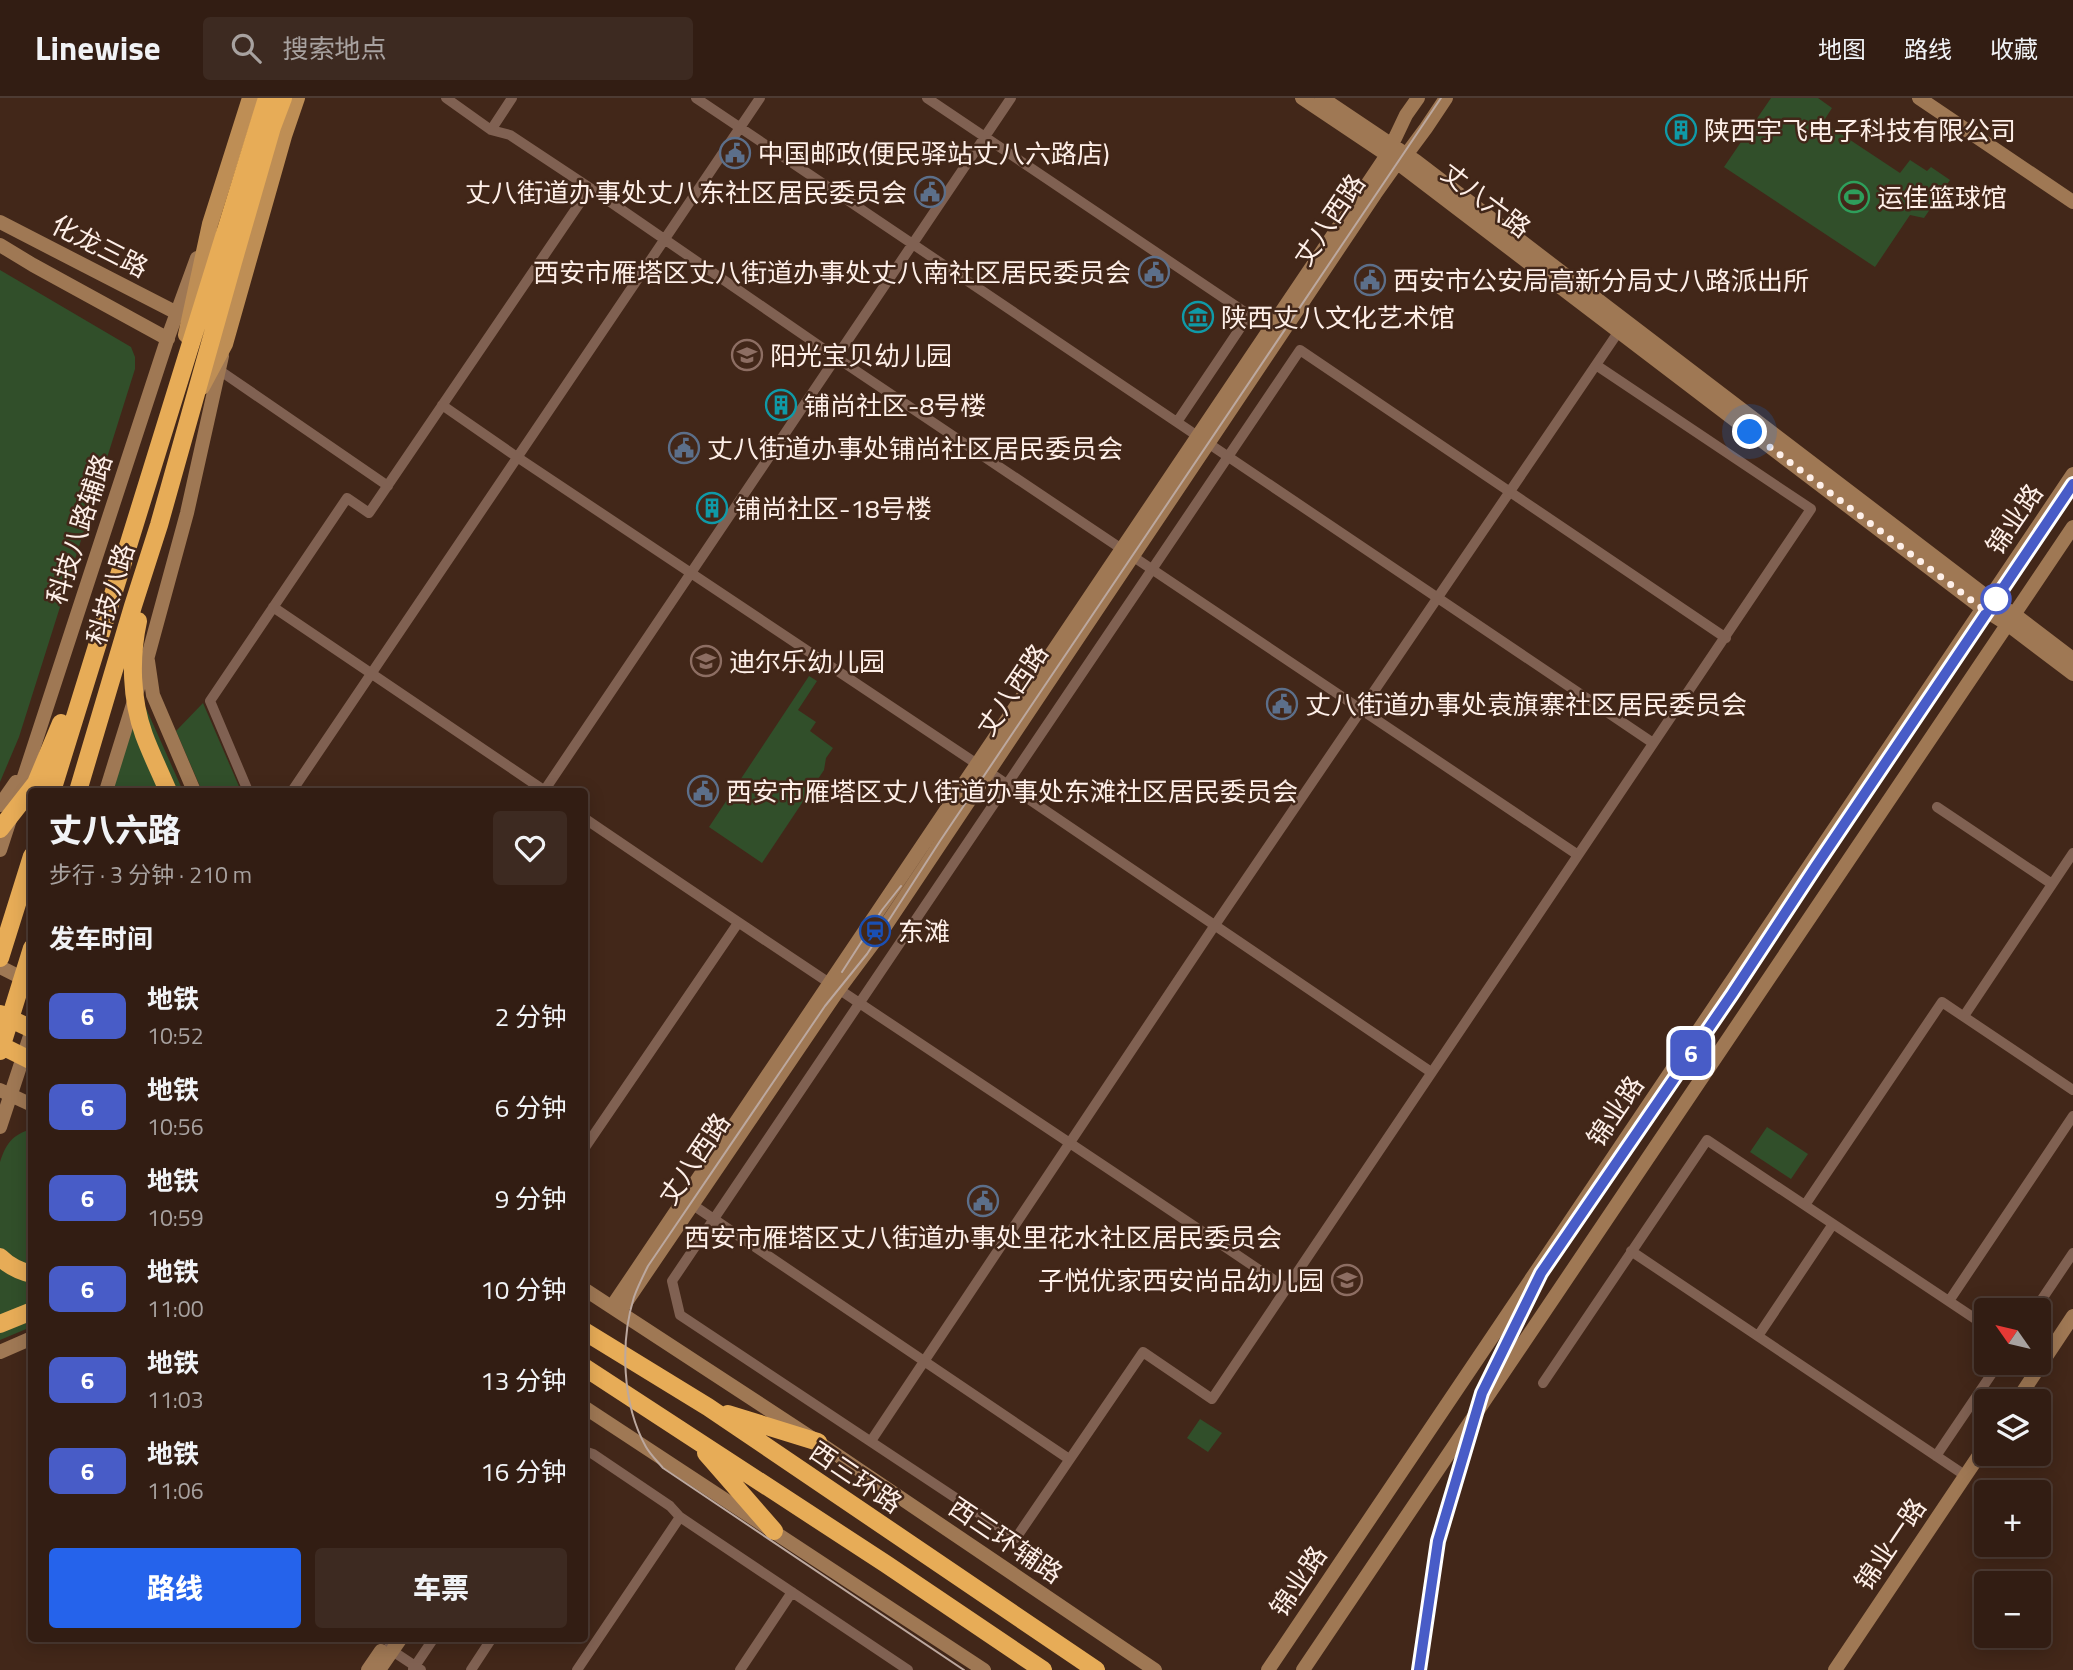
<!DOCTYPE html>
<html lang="zh">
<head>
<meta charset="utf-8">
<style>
	:root { --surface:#321d13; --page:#3d2a21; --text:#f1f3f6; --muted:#a8a2a0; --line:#4d3b33; --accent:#2563eb }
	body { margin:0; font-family:"Titillium Web","Noto Sans SC",sans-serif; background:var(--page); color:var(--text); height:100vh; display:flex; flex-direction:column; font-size:26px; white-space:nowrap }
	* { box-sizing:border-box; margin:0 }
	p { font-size:23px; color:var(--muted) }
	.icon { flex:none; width:38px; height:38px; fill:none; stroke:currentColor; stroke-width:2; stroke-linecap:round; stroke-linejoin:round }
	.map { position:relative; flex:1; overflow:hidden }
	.details { position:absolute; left:28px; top:690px; width:560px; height:854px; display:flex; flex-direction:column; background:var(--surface); border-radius:7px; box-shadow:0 4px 18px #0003,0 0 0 2px var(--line) }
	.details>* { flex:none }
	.badge { padding:0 14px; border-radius:10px; font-size:24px; line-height:46px }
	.needle { width:46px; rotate:304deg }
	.controls { position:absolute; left:1974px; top:1200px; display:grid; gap:14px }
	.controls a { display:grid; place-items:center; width:77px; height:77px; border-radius:7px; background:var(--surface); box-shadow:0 4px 18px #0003,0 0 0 2px var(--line); font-size:35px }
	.you { position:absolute; width:35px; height:35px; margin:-18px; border:5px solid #fff; border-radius:50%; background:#1a73e8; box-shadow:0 0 0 10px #1a73e833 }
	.map>.badge { position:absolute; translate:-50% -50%; box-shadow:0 0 0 4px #fff }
	h2 { padding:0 21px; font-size:26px; line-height:63px }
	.round { display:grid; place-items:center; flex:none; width:74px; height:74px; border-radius:7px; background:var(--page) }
	.summary { display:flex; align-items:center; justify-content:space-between; height:119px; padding:0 21px }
	h1 { font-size:33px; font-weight:800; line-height:52px }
	.button { display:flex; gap:14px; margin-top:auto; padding:14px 21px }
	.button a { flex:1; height:80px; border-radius:7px; background:var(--accent); color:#fff; font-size:28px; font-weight:800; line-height:80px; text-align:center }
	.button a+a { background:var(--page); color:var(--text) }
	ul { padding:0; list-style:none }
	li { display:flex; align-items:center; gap:21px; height:91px; padding:0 21px }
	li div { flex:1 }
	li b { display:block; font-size:26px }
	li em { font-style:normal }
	li .badge { min-width:77px; font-weight:700; text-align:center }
	header { display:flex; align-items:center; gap:42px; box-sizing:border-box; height:98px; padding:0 35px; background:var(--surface); border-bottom:2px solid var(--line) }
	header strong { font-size:33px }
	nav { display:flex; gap:38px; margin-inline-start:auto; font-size:24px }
	.search { width:490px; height:63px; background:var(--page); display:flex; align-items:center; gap:18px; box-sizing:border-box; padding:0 24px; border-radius:7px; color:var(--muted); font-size:26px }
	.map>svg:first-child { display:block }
</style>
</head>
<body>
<header>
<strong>Linewise</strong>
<div class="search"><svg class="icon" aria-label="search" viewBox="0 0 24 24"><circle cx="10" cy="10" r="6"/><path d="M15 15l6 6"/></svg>搜索地点</div>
<nav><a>地图</a><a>路线</a><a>收藏</a></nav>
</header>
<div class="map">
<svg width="2073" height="1572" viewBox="0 0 2073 1572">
	<rect width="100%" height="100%" fill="#422719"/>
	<path fill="#314f2a" d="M1771,0H1818L1832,10L1823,24L1900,75L1910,62L1927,73L1931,69L1950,82L1924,120L1910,117L1875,169L1724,69Z
		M0,172L131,249L135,259V271L19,639L0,684Z
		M809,578L817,583L798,612L816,624L810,633L833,650L826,660L824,672L762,765L709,729Z
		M203,605L241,693H202L176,633Z
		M145,608L183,693H113C119,674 130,617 145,608Z
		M1767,1029L1808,1056L1791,1081L1750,1054Z
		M31,1031V1229L0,1242V1064C6,1046 12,1037 31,1031Z
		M1200,1321L1222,1335L1208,1354L1187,1340Z"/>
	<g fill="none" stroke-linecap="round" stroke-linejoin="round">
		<path stroke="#806152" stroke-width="10" d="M446,0L491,32L510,37L590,90L837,260L1578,757
			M696,0L1653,645
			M927,0L1249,217L1177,324
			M491,32L512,0
			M1596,267L1811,411C1613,709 1411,1004 1212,1301L1143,1254L1016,1440L680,1217L672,1183L1300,252L1726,540
			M219,272L388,388
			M442,307L517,359L977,666L1431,974
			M273,509L545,693
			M248,693L210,603L347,400L369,415L590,90
			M292,693L760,0
			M544,693L1011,0
			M1937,709L2052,786
			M584,720C817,879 1053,1032 1286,1190
			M1964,918L2073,755
			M584,1051L738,825
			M693,1107L1069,1361
			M1805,1107L1942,904L2073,992
			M1631,1153L1966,1378
			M1949,1203L2073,1018
			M2034,1213L2073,1155
			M1758,1238L1833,1126
			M1543,1285L1707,1042L1986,1228
			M871,1343L1215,827L1619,233
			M584,1353L593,1356L670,1408L680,1419L908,1572
			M1936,1358L1999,1265
			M388,1550L421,1572
			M413,1571L434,1540
			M471,1572L492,1540
			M577,1572L680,1419
			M740,1572L792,1494"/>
		<path stroke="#9f7854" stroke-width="14" d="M1302,0L1387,57L1983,511L2007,526L2073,576
			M1322,0L1416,63L1990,501L2014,516L2073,561
			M1919,0L2073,104
			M0,124L177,215
			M0,147L33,167L168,241
			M148,563L153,597L194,693
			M106,693L148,558L187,415L222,258
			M0,707L16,684
			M0,752L167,242L197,160
			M0,869L32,885
			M0,992L32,1007
			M0,1029L32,932
			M584,1191L818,1344L1155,1572
			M613,1207L1387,57L1406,17L1418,0
			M620,1213L839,891L880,836L1375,96L1397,65L1406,57L1426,30L1446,0
			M0,1254L32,1240
			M2016,1304L2073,1218
			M584,1309L984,1572
			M368,1572L381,1553
			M379,1572L401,1540
			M1268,1572L2073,376
			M1303,1572L2073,429
			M1835,1572L1986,1347"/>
		<path stroke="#be8e55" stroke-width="16" d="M186,237L210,126L250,0
			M202,289L225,246L284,38L297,0"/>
		<path stroke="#e7ac57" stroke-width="18" d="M138,523C130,560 131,601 144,637C151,656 160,674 168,693
			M52,693L267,0
			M78,693L133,508L159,427L233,164L272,29L283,0
			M0,731L36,685L61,625
			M0,860L32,758
			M0,916L32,931
			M0,947L32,963
			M0,953L32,850
			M0,1159C9,1168 19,1173 32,1176
			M0,1226L32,1213
			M584,1233L708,1309L1096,1572
			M584,1269L886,1466L1043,1572
			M728,1316L818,1344
			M706,1355L774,1433"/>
		<path stroke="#bca89f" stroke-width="2" d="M842,874L882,812L901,788
			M964,1572L663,1370C657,1363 650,1356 646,1349C622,1306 620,1244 634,1199C638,1188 643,1178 648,1168L825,908L867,856L940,743L1441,0"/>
	</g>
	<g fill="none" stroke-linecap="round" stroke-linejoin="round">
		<g stroke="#fff" stroke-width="16">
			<path id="line" d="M1419,1572L1438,1443L1482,1295L1541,1175L1732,896L1816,768L2073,386"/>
		</g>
		<use href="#line" stroke="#485cc7" stroke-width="10"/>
		<path stroke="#feefe8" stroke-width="7" stroke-dasharray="0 12.6" d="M1750,334L1983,511L1990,501H1996"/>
	</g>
	<defs>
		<g id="building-ring" transform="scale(1.575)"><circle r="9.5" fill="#422719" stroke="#0f9aa8" stroke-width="1.5"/><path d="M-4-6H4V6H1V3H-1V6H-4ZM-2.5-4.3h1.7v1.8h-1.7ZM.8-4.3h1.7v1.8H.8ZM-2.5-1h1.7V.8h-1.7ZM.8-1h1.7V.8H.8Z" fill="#0f9aa8"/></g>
		<g id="civic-ring" transform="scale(1.575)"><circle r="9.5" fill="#422719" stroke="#5c6f8a" stroke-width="1.5"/><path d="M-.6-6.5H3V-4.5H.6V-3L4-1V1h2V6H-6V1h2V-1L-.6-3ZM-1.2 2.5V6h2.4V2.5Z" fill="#5c6f8a"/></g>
		<g id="stadium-ring" transform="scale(1.575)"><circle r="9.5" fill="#422719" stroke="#2e9e5b" stroke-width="1.5"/><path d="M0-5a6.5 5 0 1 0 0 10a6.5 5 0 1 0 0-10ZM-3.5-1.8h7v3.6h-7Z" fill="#2e9e5b"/></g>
		<g id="museum-ring" transform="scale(1.575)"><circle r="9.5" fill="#422719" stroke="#0f9aa8" stroke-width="1.5"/><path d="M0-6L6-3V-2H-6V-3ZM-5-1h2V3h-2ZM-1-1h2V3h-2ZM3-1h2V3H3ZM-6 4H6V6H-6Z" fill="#0f9aa8"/></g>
		<g id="school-ring" transform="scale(1.575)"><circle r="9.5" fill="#422719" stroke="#8d6e63" stroke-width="1.5"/><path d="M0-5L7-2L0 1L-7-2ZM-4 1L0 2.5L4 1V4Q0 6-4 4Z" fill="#8d6e63"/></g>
		<g id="station-ring" transform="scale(1.575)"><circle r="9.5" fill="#422719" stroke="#1a4fb4" stroke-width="1.5"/><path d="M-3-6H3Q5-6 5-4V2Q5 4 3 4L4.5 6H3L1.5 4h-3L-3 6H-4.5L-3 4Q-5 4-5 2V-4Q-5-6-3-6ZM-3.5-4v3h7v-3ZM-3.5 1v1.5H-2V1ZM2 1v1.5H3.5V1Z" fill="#1a4fb4"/></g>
	</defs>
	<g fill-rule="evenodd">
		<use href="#building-ring" x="1681" y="32"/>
		<use href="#civic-ring" x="735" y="55"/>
		<use href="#civic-ring" x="930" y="94"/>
		<use href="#stadium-ring" x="1854" y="99"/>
		<use href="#civic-ring" x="1154" y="174"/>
		<use href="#civic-ring" x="1370" y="182"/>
		<use href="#museum-ring" x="1198" y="219"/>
		<use href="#school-ring" x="747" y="257"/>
		<use href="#building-ring" x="781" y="307"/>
		<use href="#civic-ring" x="684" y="350"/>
		<use href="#building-ring" x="712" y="410"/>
		<use href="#school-ring" x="706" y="563"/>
		<use href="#civic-ring" x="1282" y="606"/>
		<use href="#civic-ring" x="703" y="693"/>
		<use href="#station-ring" x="875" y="833"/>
		<use href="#civic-ring" x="983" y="1103"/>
		<use href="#school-ring" x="1347" y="1182"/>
	</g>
	<circle fill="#fff" stroke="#485cc7" stroke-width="3.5" cx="1996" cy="501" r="14"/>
	<g text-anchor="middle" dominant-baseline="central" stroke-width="5" stroke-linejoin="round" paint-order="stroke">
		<g font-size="26" fill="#feefe8" stroke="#422719" text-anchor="start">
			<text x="1704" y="32">陕西宇飞电子科技有限公司</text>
			<text x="758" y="55">中国邮政(便民驿站丈八六路店)</text>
			<text x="907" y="94" text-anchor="end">丈八街道办事处丈八东社区居民委员会</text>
			<text x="1877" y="99">运佳篮球馆</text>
			<text x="1131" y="174" text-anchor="end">西安市雁塔区丈八街道办事处丈八南社区居民委员会</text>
			<text x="1393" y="182">西安市公安局高新分局丈八路派出所</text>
			<text x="1221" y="219">陕西丈八文化艺术馆</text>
			<text x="770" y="257">阳光宝贝幼儿园</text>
			<text x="804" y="307">铺尚社区-8号楼</text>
			<text x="707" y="350">丈八街道办事处铺尚社区居民委员会</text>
			<text x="735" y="410">铺尚社区-18号楼</text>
			<text x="729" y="563">迪尔乐幼儿园</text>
			<text x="1305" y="606">丈八街道办事处袁旗寨社区居民委员会</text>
			<text x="726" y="693">西安市雁塔区丈八街道办事处东滩社区居民委员会</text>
			<text x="898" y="833">东滩</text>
			<text x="983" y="1139" text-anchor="middle">西安市雁塔区丈八街道办事处里花水社区居民委员会</text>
			<text x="1324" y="1182" text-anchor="end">子悦优家西安尚品幼儿园</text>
		</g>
		<g font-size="26" fill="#feefe8" stroke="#422719">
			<text transform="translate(1486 102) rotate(37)">丈八六路</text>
			<text transform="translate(1329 122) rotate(-56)">丈八西路</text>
			<text transform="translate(100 148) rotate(27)">化龙三路</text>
			<text transform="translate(2014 421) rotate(-56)">锦业路</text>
			<text transform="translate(79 431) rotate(-72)">科技八路辅路</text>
			<text transform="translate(110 496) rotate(-73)">科技八路</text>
			<text transform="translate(1012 592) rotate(-56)">丈八西路</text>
			<text transform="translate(1615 1013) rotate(-56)">锦业路</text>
			<text transform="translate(694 1061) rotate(-56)">丈八西路</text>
			<text transform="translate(856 1379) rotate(34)">西三环路</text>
			<text transform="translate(1006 1442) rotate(34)">西三环辅路</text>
			<text transform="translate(1890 1446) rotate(-56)">锦业一路</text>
			<text transform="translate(1298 1483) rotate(-56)">锦业路</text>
		</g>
	</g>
</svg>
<div class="controls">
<a><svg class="needle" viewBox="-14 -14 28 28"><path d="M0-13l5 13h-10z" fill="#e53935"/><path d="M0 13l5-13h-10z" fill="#a8a2a0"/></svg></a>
<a><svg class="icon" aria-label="layers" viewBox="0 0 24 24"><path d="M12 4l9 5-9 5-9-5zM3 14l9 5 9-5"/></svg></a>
<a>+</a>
<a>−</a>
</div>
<div class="you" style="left:1750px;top:334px"></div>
<b class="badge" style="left:1691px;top:955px;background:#485cc7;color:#fff">6</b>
<section class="details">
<div class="summary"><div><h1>丈八六路</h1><p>步行 · 3 分钟 · 210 m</p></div><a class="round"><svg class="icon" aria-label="heart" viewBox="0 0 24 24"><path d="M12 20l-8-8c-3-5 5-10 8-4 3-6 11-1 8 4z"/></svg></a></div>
<h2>发车时间</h2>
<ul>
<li><span class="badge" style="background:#485cc7;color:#fff">6</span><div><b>地铁</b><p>10:52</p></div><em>2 分钟</em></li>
<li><span class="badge" style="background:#485cc7;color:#fff">6</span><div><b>地铁</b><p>10:56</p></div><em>6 分钟</em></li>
<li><span class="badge" style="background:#485cc7;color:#fff">6</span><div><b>地铁</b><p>10:59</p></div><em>9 分钟</em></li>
<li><span class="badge" style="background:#485cc7;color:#fff">6</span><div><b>地铁</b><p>11:00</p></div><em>10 分钟</em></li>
<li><span class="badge" style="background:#485cc7;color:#fff">6</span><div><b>地铁</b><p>11:03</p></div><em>13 分钟</em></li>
<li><span class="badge" style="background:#485cc7;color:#fff">6</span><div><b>地铁</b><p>11:06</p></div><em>16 分钟</em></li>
</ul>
<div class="button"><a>路线</a><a>车票</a></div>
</section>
</div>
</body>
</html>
